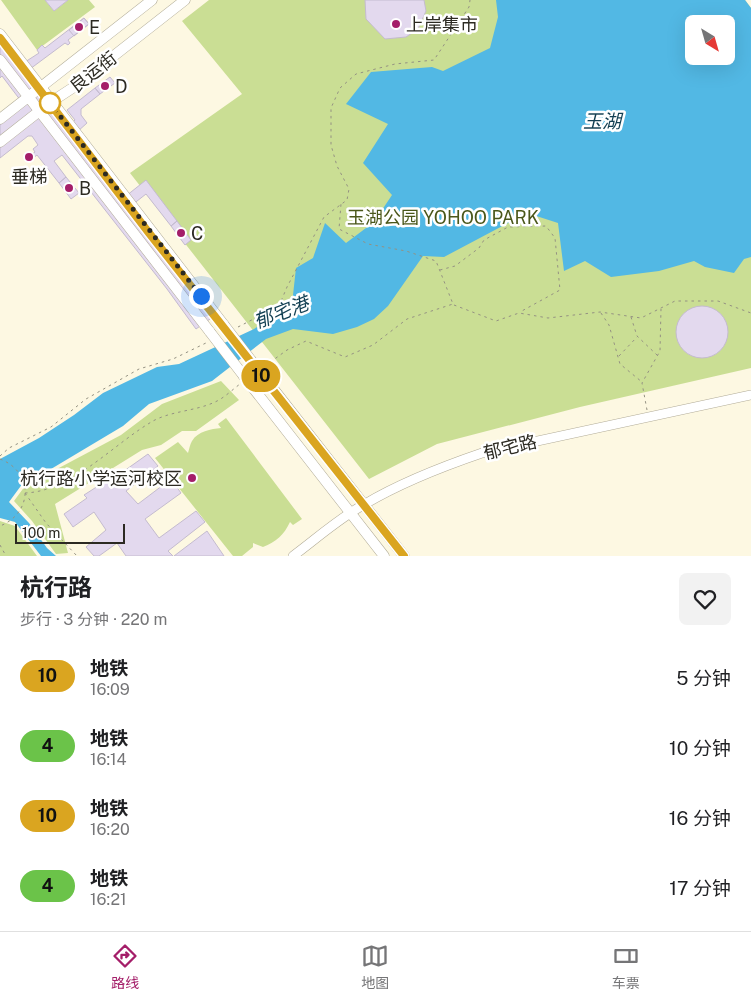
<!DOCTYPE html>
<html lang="zh">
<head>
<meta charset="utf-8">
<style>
	:root { --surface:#fff; --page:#f2f2f2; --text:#202124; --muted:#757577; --line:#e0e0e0; --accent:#a41e69 }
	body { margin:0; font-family:"Public Sans","Noto Sans SC",sans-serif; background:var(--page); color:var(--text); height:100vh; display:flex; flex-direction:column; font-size:19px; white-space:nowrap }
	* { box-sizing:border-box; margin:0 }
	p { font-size:16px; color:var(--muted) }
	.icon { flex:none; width:28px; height:28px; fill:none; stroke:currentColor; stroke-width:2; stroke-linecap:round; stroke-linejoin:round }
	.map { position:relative; height:556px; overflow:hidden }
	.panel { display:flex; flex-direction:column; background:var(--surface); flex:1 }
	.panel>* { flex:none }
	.badge { padding:0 10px; border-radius:16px; font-size:18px; line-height:32px }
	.needle { width:32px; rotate:143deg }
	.controls { position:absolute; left:685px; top:15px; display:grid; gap:10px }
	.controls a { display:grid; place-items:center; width:50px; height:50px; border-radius:8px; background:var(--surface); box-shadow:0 5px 20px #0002; font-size:25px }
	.scale { position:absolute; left:15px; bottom:12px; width:110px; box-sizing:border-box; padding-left:5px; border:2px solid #2c2a22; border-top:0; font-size:14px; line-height:18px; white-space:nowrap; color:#2c2a22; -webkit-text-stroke:4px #fff; paint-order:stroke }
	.you { position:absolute; width:25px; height:25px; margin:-12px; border:4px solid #fff; border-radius:50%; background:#1a73e8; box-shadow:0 0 0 8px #1a73e833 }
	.map>.badge { position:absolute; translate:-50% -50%; box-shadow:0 0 0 2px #fff }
	.round { display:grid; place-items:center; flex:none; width:52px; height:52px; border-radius:8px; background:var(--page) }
	.headline { display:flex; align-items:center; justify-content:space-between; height:85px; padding:0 20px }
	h1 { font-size:24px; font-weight:700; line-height:38px }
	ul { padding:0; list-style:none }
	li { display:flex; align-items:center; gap:15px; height:70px; padding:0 20px }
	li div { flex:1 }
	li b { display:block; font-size:19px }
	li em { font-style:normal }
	li .badge { min-width:55px; font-weight:700; text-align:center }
	.tab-bar { display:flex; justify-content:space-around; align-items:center; height:70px; border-top:1px solid var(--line); background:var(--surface); font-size:14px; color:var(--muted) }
	.tab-bar a { display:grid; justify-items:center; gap:2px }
	.tab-bar .active { color:var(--accent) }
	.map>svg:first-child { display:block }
</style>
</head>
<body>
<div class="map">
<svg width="751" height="556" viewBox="0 0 751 556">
	<rect width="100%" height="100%" fill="#fdf8e2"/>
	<path fill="#cade94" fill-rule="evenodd" d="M1,0H45L54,11L68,0H89L95,7L37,50Z
		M209,0H745L751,8V368L580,407L437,444L369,479L130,173L242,94L182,21ZM694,24H726V56H694Z
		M221,381L239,400L196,431H182L161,445L142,450L55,504L68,553L56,554L32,521L14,501L25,486L121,435L162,404Z
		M226,418L302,519L293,525L290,522C284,535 276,542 263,547L253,543V547L242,556H233L155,458L178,442L188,453C189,450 190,444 192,441C198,431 211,429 221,428L218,424Z
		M0,521L15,526L37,556H0Z"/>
	<path fill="#52b8e4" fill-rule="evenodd" d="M496,0H745L751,8V257L744,259L734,273L705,267L694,261L659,271L611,277L585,261L564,271L558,223L527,213L444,257L423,256L388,306L374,319L357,327L333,334L293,329L266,339L212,381L149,404L123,426L46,472L23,483L9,502L29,523L47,548L56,556H41L15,522L0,518V459L39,438L74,415L103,393L157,367L179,364L254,329L292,304L296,268L313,258L325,223L346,243L374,222L392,195L363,163L388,124L346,104L371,72L432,67L443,71L490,48L498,17ZM694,24H726V56H694Z"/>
	<path fill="#e3d9ee" stroke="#c4bbcf" d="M45,0H68L54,11Z
		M365,0H424L426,11L418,29L406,37L385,39L366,19Z
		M84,18L89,24L68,40L70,43L68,45L65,43L30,69L71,124L75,120L67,110L95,88L100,94L81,109V115L87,123L77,132L126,196L146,180L177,221L171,226L146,194L132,205L217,314L196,329L167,289L62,155L54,161L66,177L59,183L37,155L33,158L31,155L35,152L33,149L38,145L32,136H28L0,158V123L24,105L2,76L0,78V30L25,62L39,53L37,50L42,45L45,48Z
		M84,18L89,24L74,36L69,30Z
		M110,77L115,83L100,94L95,88Z
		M66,177L79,193L71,199L59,183Z
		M177,221L191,240L185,245L171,226Z
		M676 332a26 26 0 1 1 52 0a26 26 0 1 1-52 0Z
		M148,454L158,466L126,491L138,504L171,479L181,493L145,519L159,538L196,511L205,522L168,551L173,556H126L117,543L99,556H94L86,547L106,530L94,512L73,527L64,514L87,498L84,495L109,479L110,481Z
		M207,531L224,556H174Z"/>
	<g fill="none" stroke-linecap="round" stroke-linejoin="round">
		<g stroke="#b1ab97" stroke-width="10">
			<path id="tertiary" d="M293,556C316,539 339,518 365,504C402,482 441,467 482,453L751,395"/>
		</g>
		<g stroke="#b1ab97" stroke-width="11">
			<path id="secondary" d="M0,34L224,325
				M0,60L210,332
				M0,119L152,0
				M0,142L51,102L74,87L185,0
				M257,368L404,556
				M243,375L384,556"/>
		</g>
		<path stroke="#949182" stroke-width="1" stroke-dasharray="2.5 4" stroke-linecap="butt" d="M440,270L455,266L479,248L484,240L508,227L546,226L555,238L560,290L520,312
			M454,305L496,321L519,313L548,318L600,312L641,318L675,301H718L751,313
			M601,313L609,325L620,364L642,382
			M631,317L637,336L657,355
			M238,327L279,306L287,287L324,217L347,200L349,189L337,166L331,145V108L340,88L356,74L395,64L434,60L469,7L470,0
			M619,356L637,337
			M265,366L287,350L306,341L345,357L373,345L407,319L453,304L436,261L406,251L368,244L339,229L341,204
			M647,410L642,383L660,351L661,309
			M0,456L9,448L51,427L86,399L139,369L173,359L208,342
			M0,459C34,472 33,513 0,526
			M25,493C73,491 113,444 153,421C171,411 196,411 215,402C224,398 232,390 240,384
			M25,493L46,523L77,556
			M0,545L6,556"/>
		<use href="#tertiary" stroke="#fff" stroke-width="9"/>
		<use href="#secondary" stroke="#fff" stroke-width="10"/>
		<g stroke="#b1ab97" stroke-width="11" stroke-linecap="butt">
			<path id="secondary-bridge" d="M224,325L257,368
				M210,332L243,375"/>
		</g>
		<use href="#secondary-bridge" stroke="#fff" stroke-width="10"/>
	</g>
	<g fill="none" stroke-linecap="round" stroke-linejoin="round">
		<g stroke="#fff" stroke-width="11">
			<path id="line" d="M0,38L149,233L404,556"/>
		</g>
		<use href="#line" stroke="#daa520" stroke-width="8"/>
		<path stroke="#2c2a22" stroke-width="5" stroke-dasharray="0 9" d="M50,103L201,296"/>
	</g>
	<g fill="#a41e69" stroke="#fff" stroke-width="2">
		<circle cx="396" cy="24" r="5"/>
		<circle cx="79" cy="27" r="5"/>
		<circle cx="105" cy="86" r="5"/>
		<circle cx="29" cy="157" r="5"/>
		<circle cx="69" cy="188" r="5"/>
		<circle cx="181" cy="233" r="5"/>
		<circle cx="192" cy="478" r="5"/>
	</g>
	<circle fill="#fff" stroke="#daa520" stroke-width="2.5" cx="50" cy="103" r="10"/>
	<g text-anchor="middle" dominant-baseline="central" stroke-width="5" stroke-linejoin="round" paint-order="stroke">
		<g font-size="18" fill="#2c2a22" stroke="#fff" text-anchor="start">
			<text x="406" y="24">上岸集市</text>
			<text x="89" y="27">E</text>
			<text x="115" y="86">D</text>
			<text x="29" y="176" text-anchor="middle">垂梯</text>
			<text x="79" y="188">B</text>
			<text x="191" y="233">C</text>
			<text x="182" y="478" text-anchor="end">杭行路小学运河校区</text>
		</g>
		<g font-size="18" fill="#2c2a22" stroke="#fff">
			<text transform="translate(93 72) rotate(-38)">良运街</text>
			<text transform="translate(510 447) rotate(-13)">郁宅路</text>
		</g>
		<g font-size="18" fill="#4a571a" stroke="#fff">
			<text x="443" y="217">玉湖公园 YOHOO PARK</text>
		</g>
		<g font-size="19" font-style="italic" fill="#123f52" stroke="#fff">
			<text x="602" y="121">玉湖</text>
			<text transform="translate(281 312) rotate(-21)">郁宅港</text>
		</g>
	</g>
</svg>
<div class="controls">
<a><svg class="needle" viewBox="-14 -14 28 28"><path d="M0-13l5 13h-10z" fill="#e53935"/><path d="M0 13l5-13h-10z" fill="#757577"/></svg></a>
</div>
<div class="scale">100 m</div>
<div class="you" style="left:201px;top:296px"></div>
<b class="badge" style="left:261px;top:376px;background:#daa520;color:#111">10</b>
</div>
<section class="panel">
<div class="headline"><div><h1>杭行路</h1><p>步行 · 3 分钟 · 220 m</p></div><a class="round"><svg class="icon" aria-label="heart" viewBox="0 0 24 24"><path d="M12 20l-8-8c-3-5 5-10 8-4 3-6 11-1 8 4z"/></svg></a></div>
<ul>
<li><span class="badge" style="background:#daa520;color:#111">10</span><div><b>地铁</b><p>16:09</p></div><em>5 分钟</em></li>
<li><span class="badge" style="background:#6bc349;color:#111">4</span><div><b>地铁</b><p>16:14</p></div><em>10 分钟</em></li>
<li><span class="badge" style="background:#daa520;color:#111">10</span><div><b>地铁</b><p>16:20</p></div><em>16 分钟</em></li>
<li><span class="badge" style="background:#6bc349;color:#111">4</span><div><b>地铁</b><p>16:21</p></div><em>17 分钟</em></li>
</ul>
</section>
<nav class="tab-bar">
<a class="active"><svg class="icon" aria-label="directions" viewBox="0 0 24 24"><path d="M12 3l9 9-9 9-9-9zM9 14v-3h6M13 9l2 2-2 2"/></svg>路线</a>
<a><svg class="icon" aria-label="map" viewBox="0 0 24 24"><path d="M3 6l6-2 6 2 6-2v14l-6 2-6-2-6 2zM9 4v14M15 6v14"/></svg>地图</a>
<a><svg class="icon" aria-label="tickets" viewBox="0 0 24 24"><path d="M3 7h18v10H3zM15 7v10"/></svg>车票</a>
</nav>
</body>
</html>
